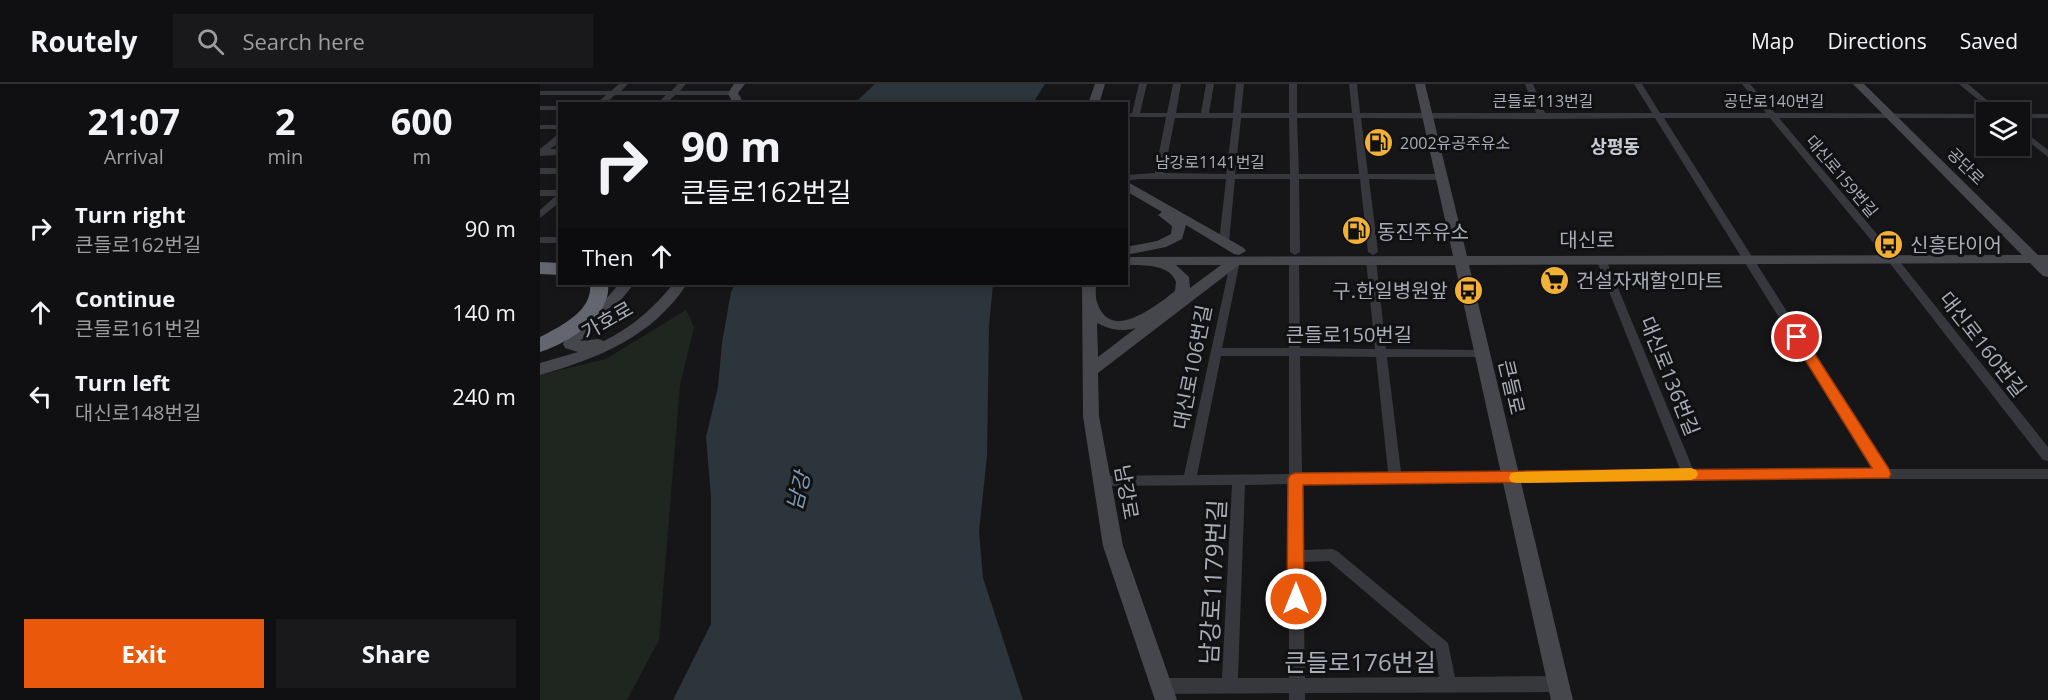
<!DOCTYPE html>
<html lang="en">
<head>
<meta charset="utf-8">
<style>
	:root { --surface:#101012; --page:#19191b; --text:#f1f3f6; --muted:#9c9d9f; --line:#303032; --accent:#ea580c }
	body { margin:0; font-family:"Open Sans","Noto Sans KR",sans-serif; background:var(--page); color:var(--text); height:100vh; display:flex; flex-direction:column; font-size:22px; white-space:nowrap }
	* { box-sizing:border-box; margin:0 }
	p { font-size:20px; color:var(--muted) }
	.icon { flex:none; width:33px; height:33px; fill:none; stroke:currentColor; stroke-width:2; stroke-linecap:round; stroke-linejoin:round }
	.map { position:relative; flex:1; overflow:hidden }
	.side { display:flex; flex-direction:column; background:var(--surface); width:540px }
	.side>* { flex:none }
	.top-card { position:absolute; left:18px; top:18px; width:570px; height:183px; border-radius:0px; box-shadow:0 3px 9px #0003,0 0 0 2px var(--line); background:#101012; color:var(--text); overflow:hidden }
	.fabs { position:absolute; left:1436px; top:18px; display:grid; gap:12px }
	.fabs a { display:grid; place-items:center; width:54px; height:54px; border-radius:0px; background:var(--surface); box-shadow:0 3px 9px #0003,0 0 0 2px var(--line); font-size:30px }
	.pin { position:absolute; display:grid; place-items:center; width:51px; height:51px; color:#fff; margin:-26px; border:3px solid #fff; border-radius:50%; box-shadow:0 2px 6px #0007 }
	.me { position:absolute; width:66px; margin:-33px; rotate:0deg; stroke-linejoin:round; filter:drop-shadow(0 0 4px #0008) }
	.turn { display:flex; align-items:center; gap:21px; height:126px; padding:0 24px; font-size:27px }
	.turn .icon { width:78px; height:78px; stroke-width:2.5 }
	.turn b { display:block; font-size:42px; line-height:51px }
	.then { display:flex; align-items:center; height:57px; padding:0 24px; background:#0003; gap:12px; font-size:22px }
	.eta { display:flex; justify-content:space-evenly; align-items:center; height:102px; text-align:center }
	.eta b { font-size:36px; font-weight:700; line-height:42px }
	.action { display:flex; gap:12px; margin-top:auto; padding:12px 24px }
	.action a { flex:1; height:69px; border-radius:0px; background:var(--accent); color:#fff; font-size:24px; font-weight:700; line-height:69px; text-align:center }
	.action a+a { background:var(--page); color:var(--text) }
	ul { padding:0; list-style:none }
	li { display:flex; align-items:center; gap:18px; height:84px; padding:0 24px }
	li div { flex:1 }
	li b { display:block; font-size:22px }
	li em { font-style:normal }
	header { display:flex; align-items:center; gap:36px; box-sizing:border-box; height:84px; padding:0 30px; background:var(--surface); border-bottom:2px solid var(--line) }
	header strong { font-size:28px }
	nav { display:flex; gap:33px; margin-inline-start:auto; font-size:21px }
	.search { width:420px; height:54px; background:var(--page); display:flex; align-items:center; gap:15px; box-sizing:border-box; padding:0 21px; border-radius:0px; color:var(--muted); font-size:22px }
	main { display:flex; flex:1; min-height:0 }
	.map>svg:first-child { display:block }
	.green { fill:#1e261f }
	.water { fill:#2c353c }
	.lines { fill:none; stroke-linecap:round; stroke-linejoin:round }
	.street { fill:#37383d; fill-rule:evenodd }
	.secondary { fill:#45474d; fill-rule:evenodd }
	.highway { fill:#63666e; fill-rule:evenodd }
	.route { fill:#ea580c; stroke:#983908; stroke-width:1.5 }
	.slow { fill:#f59e0b }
	.labels { text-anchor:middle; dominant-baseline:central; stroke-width:6; stroke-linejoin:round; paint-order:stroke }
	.far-street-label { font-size:16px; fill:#a8adb8; stroke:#111113 }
	.far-poi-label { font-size:16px; fill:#a8adb8; stroke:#111113; text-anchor:start }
	.far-quarter-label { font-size:18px; font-weight:bold; fill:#c9ccd4; stroke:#111113 }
	.poi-label { font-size:20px; fill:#a8adb8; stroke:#111113; text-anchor:start }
	.street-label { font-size:20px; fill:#a8adb8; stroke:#111113 }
	.water-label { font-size:21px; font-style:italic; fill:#7f9bb3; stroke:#111113 }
	.near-street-label { font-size:24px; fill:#a8adb8; stroke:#111113 }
</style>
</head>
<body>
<header>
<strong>Routely</strong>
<div class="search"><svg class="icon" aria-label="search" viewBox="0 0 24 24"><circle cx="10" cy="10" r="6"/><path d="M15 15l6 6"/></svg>Search here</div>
<nav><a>Map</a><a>Directions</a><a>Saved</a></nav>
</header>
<main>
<section class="side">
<div class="eta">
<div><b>21:07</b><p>Arrival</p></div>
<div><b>2</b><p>min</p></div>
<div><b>600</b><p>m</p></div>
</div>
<ul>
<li><svg class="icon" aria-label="right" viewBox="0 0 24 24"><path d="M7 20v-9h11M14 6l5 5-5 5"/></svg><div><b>Turn right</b><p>큰들로162번길</p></div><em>90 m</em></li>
<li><svg class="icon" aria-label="ahead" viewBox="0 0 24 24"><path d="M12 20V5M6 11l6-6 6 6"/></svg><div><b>Continue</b><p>큰들로161번길</p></div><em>140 m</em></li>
<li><svg class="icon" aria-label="left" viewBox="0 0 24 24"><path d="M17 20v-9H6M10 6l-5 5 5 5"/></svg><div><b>Turn left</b><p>대신로148번길</p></div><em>240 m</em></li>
</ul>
<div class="action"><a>Exit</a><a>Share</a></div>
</section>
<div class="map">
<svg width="1508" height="616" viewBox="0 0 1508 616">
	<rect width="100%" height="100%" fill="#161618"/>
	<path class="green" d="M 146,226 L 154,243 L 140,301 L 119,556 L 87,616 L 0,616 L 0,291 L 66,275 Z"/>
	<g class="water">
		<path d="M 335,0 L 505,0 L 493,19 L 315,19 Z"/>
		<path d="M 195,200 L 453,200 L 449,242 L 447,372 L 439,447 L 443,494 L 483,616 L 133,616 L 171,540 L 171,413 L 166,353 L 178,303 L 182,259 L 191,208 Z"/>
	</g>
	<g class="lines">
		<g class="street">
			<path d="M 79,0 L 88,0 L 81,7 L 131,7 L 138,0 L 146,0 L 140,7 L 193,7 L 197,9 L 193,11 L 135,11 L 126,20 L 117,20 L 126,11 L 75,11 L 65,20 L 56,20 L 66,11 L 0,11 L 0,7 L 71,7 Z"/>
			<path d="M 599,0 L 607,0 L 600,29 L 627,29 L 633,0 L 641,0 L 636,29 L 661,29 L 666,0 L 674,0 L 669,29 L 693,29 L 696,0 L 704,0 L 701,29 L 749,29 L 749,0 L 757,0 L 757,29 L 812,29 L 809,0 L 817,0 L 820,29 L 996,29 L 985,0 L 993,0 L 1005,29 L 1112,29 L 1094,0 L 1102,0 L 1120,29 L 1226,29 L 1202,0 L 1210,0 L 1235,29 L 1446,30 L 1446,34 L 1239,34 L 1353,169 L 1508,363 L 1508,377 L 1503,376 L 1345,173 L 1230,34 L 1124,34 L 1347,385 L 1508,385 L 1508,395 L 1149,395 L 762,400 L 763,466 L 792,465 L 797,467 L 908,559 L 915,593 L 1018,592 L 1024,595 L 1026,600 L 1024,605 L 1018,608 L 765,609 L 765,616 L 749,616 L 749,609 L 621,610 L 615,607 L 613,602 L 615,597 L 621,594 L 682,594 L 692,401 L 562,402 L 557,401 L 555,397 L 557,393 L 562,392 L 644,391 L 691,175 L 699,175 L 700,177 L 682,264 L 749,264 L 749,176 L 754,173 L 759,176 L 760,264 L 835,265 L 826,176 L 831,173 L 836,176 L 846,265 L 946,266 L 948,269 L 946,272 L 942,273 L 847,273 L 861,388 L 1140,385 L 1056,175 L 1061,172 L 1066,175 L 1153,385 L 1333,385 L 1115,34 L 1002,35 L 821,34 L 828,90 L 902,90 L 907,93 L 902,96 L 829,95 L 838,168 L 833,171 L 828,168 L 820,95 L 759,95 L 760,168 L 755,171 L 750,168 L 750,95 L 695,95 L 689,158 L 684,161 L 679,158 L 686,95 L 599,95 L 586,97 L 586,91 L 615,89 L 626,33 L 586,33 L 586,29 L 592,29 ZM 635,34 L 693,34 L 686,90 L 624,89 ZM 701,34 L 749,34 L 750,90 L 695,90 ZM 757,34 L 813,34 L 819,90 L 759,90 ZM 681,272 L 749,272 L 749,390 L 657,391 ZM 760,272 L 836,273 L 848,388 L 762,389 ZM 749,400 L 749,594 L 698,594 L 705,401 ZM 789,477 L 896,568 L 899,593 L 765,594 L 763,478 Z"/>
			<path d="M 1419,0 L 1428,0 L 1461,28 L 1453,28 Z"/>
			<rect x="0" y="22" width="20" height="4"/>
			<rect x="1479" y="30" width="29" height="4"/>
			<rect x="0" y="41" width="20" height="4"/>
			<path d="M 1479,43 L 1508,66 L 1508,73 L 1479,50 Z"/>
			<path d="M 17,51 L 20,51 L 20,58 L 10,65 L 20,65 L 20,71 L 0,72 L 0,65 Z"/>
			<rect x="0" y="84" width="20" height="6"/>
			<path d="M 0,106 L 20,106 L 20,118 L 0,134 L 0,126 L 16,112 L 0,112 Z"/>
			<rect x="0" y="153" width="20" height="6"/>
		</g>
		<g class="secondary">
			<path d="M 194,0 L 205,0 L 198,9 L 204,20 L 193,20 L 188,9 Z"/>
			<path d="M 555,0 L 565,0 L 559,20 L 548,20 Z"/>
			<path d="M 875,0 L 885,0 L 927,172 L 1482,171 L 1313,0 L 1324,0 L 1498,171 L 1508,171 L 1508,193 L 1503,192 L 1490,179 L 929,181 L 1033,616 L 1011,616 L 915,181 L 699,181 L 558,289 L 559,332 L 583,462 L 637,616 L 615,616 L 563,462 L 543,332 L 542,200 L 556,200 C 556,205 555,213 557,218 C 570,260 617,221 635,207 L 636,198 C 630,180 603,181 586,181 L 586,173 L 913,172 ZM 636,181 L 681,181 L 650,204 L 649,193 ZM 557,239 C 571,246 581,248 596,244 L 558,273 Z"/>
			<path d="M 586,97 L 704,164 L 706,167 L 699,171 L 694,170 L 646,141 L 642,155 L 626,163 L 586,171 L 586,163 L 617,157 L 631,150 L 632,142 L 618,131 L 622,128 L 586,107 Z"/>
			<path d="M 79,200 L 94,200 L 70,229 L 40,257 L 58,255 L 64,257 C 92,243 114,224 133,200 L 147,200 C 112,253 59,274 0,291 L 0,279 L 38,268 L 25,264 L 23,260 C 30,244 44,237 56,225 C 64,218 71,209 79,200 Z"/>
		</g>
		<g class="highway">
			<path d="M 0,178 L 20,179 L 20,191 L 0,190 Z"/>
			<path d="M 50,200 L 68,200 C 72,232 27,260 0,268 L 0,253 C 21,242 53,227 50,200 Z"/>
		</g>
	</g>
	<path class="route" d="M 1257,249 L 1262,250 L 1349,385 L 1351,390 L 1349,394 L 763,401 L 764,515 L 762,521 L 756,523 L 750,521 L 747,515 L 748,395 L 750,391 L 755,389 L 1332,384 L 1251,253 Z"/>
	<path class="slow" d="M 1151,384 L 1156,386 L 1158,390 L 1156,394 L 1151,396 L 977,399 L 971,398 L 969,394 L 971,389 L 977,388 Z"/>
	<defs>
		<symbol id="fuel-disc" viewBox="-11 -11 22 22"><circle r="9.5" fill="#f2b134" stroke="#111113"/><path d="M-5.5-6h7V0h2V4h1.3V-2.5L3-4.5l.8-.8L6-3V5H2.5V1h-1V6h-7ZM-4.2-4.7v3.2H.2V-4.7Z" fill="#111"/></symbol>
		<symbol id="bus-disc" viewBox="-11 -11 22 22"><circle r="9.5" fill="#f2b134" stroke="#111113"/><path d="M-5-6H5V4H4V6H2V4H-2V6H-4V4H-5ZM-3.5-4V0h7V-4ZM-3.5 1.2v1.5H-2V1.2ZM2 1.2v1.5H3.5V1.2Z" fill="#111"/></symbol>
		<symbol id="supermarket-disc" viewBox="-11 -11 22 22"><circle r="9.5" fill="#f2b134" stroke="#111113"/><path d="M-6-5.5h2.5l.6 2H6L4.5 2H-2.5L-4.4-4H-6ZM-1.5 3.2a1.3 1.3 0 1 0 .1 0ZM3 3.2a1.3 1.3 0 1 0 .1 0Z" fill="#111"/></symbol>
	</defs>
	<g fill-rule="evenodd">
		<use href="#fuel-disc" x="822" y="42" width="33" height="33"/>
		<use href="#fuel-disc" x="800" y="130" width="33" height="33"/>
		<use href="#bus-disc" x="1332" y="144" width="33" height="33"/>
		<use href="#supermarket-disc" x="998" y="180" width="33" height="33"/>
		<use href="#bus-disc" x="912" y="190" width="33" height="33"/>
	</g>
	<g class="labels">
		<g class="far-street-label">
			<text x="1003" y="17">큰들로113번길</text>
			<text x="1234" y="17">공단로140번길</text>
			<text x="670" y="78">남강로1141번길</text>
			<text transform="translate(1426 82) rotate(45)">공단로</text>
			<text transform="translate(1302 92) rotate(50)">대신로159번길</text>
		</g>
		<g class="far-poi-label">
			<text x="860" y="59">2002유공주유소</text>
		</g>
		<g class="far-quarter-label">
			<text x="1075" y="62">상평동</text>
		</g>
		<g class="poi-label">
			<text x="837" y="147">동진주유소</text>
			<text x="1370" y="160">신흥타이어</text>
			<text x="1036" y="196">건설자재할인마트</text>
			<text x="908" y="206" text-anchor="end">구.한일병원앞</text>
		</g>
		<g class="street-label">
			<text x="1047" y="155">대신로</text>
			<text transform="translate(67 236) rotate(-30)">가호로</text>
			<text x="809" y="250">큰들로150번길</text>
			<text transform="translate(1443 260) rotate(52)">대신로160번길</text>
			<text transform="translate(652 283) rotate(-79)">대신로106번길</text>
			<text transform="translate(1130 292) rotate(68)">대신로136번길</text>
			<text transform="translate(972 303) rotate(77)">큰들로</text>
			<text transform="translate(587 408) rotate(80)">남강로</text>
		</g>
		<g class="water-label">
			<text transform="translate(258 407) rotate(-76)">남강</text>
		</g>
		<g class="near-street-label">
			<text transform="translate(672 498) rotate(-87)">남강로1179번길</text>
			<text x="820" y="577">큰들로176번길</text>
		</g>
	</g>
</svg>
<div class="fabs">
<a><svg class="icon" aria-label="layers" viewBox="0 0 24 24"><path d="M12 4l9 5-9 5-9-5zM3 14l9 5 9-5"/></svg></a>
</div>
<div class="pin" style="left:1257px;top:253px;background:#d93025"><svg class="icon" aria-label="arrive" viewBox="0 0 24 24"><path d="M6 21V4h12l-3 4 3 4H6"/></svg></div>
<svg class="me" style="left:756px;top:515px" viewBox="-20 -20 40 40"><circle r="17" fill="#ea580c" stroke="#fff" stroke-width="3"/><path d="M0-11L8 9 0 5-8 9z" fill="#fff"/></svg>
<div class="top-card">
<div class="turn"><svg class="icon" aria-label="right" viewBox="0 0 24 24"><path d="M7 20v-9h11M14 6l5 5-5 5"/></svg><div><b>90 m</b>큰들로162번길</div></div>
<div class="then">Then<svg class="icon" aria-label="ahead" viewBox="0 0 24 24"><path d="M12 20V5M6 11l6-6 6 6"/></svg></div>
</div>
</div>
</main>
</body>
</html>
